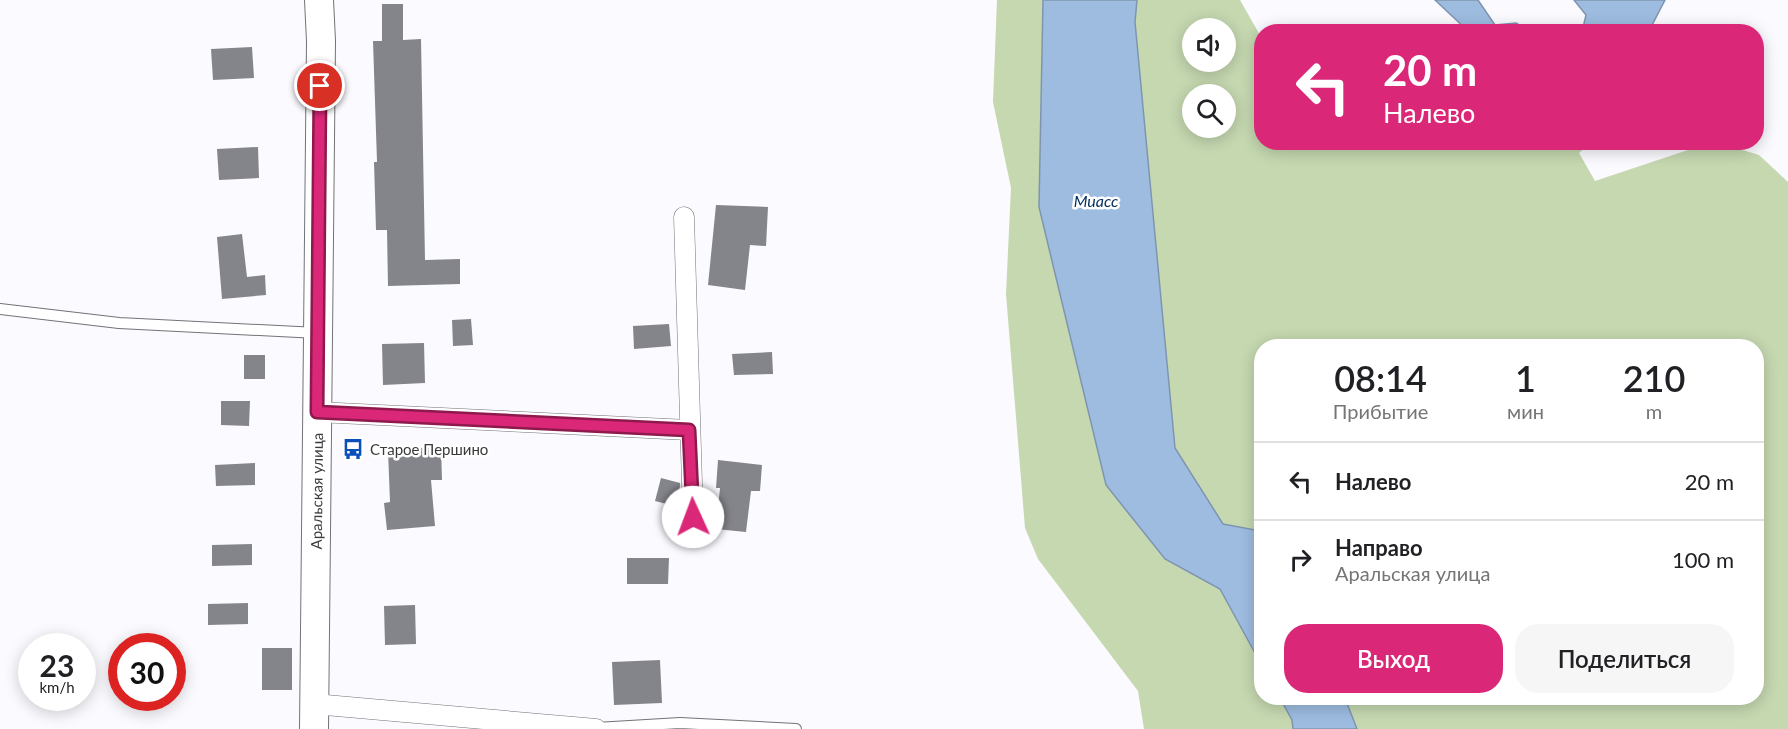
<!DOCTYPE html>
<html lang="ru">
<head>
<meta charset="utf-8">
<style>
	:root { --surface:#fff; --page:#f6f6f6; --text:#202124; --muted:#757577; --line:#e0e0e0; --accent:#db2777 }
	body { margin:0; font-family:Lato,sans-serif; background:var(--page); color:var(--text); height:100vh; display:flex; flex-direction:column; font-size:22px; white-space:nowrap }
	* { box-sizing:border-box; margin:0 }
	p { font-size:20px; color:var(--muted) }
	.icon { flex:none; width:33px; height:33px; fill:none; stroke:currentColor; stroke-width:2; stroke-linecap:round; stroke-linejoin:round }
	.map { position:relative; flex:1; overflow:hidden }
	.side { position:absolute; left:1254px; top:339px; width:510px; height:366px; display:flex; flex-direction:column; background:var(--surface); border-radius:24px; box-shadow:0 3px 15px #0003 }
	.side>* { flex:none }
	.banner { position:absolute; left:1254px; top:24px; width:510px; height:126px; border-radius:24px; box-shadow:0 3px 15px #0003; background:#db2777; color:#fff; overflow:hidden }
	.controls { position:absolute; left:1182px; top:18px; display:grid; gap:12px }
	.controls a { display:grid; place-items:center; width:54px; height:54px; border-radius:50%; background:var(--surface); box-shadow:0 3px 15px #0003; font-size:30px }
	.speed { position:absolute; left:18px; top:633px; display:flex; gap:12px; font-size:30px; font-weight:700; text-align:center }
	.speed>* { display:grid; place-content:center; width:78px; height:78px; border-radius:50%; background:var(--surface); box-shadow:0 3px 15px #0003; line-height:1 }
	.speed small { font-size:15px; font-weight:400 }
	.speed .limit { border:9px solid #d22; background:#fff; color:#111 }
	.pin { position:absolute; display:grid; place-items:center; width:51px; height:51px; color:#fff; margin:-26px; border:3px solid #fff; border-radius:50%; box-shadow:0 2px 6px #0007 }
	.me { position:absolute; width:66px; margin:-33px; rotate:358deg; stroke-linejoin:round; filter:drop-shadow(0 0 4px #0008) }
	.turn { display:flex; align-items:center; gap:21px; height:126px; padding:0 30px; font-size:27px }
	.turn .icon { width:78px; height:78px; stroke-width:2.5 }
	.turn b { display:block; font-size:42px; line-height:51px }
	.eta { display:flex; justify-content:space-evenly; align-items:center; height:102px; text-align:center }
	.eta b { font-size:36px; font-weight:600; line-height:42px }
	.cta { display:flex; gap:12px; margin-top:auto; padding:12px 30px }
	.cta a { flex:1; height:69px; border-radius:24px; background:var(--accent); color:#fff; font-size:24px; font-weight:600; line-height:69px; text-align:center }
	.cta a+a { background:var(--page); color:var(--text) }
	ul { padding:0; list-style:none }
	li { display:flex; align-items:center; gap:18px; height:78px; padding:0 30px; border-top:2px solid var(--line) }
	li div { flex:1 }
	li b { display:block; font-size:22px }
	li em { font-style:normal }
	.map>svg:first-child { display:block }
	.green { fill:#c5d8b0; fill-rule:evenodd }
	.water { fill:#9dbce0; stroke:#7f95af; stroke-width:1.5 }
	.building { fill:#84848b }
	.lines { fill:none; stroke-linecap:round; stroke-linejoin:round }
	.lane-casing { stroke:#727278; stroke-width:12 }
	.street-casing { stroke:#727278; stroke-width:21 }
	.secondary-casing { stroke:#727278; stroke-width:30 }
	.lane { stroke:#fff; stroke-width:10 }
	.street { stroke:#fff; stroke-width:20 }
	.secondary { stroke:#fff; stroke-width:28 }
	.route-casing { stroke:#8e194d; stroke-width:15 }
	.route { stroke:#db2777; stroke-width:10 }
	.labels { text-anchor:middle; dominant-baseline:central; stroke-width:5; stroke-linejoin:round; paint-order:stroke }
	.poi-label { font-size:15px; fill:#393a3c; stroke:#fff; text-anchor:start }
	.street-label { font-size:15px; fill:#393a3c; stroke:#fff }
	.water-label { font-size:16px; font-style:italic; fill:#002e5a; stroke:#fff }
</style>
</head>
<body>
<div class="map">
<svg width="1788" height="729" viewBox="0 0 1788 729">
	<rect width="100%" height="100%" fill="#fafaff"/>
	<g class="green">
		<path d="M 997,0 L 1043,0 L 1039,207 L 1165,558 L 1220,589 L 1261,664 L 1262,698 L 1280,698 L 1292,720 L 1293,729 L 1144,729 L 1138,691 L 1038,559 L 1025,528 L 1006,294 L 1011,188 L 993,102 Z"/>
		<path d="M 1137,0 L 1240,0 L 1261,37 L 1262,142 L 1590,143 L 1579,153 L 1595,181 L 1709,143 L 1719,143 L 1759,155 L 1788,182 L 1788,729 L 1357,729 L 1345,698 L 1756,698 L 1756,346 L 1262,346 L 1261,531 L 1223,525 L 1175,448 L 1135,22 ZM 1192,28 L 1226,28 L 1226,62 L 1192,62 ZM 1192,94 L 1226,94 L 1226,128 L 1192,128 Z"/>
	</g>
	<g class="water">
		<path d="M 1043,0 L 1137,0 L 1135,22 L 1175,448 L 1223,524 L 1261,531 L 1261,664 L 1220,589 L 1165,559 L 1106,485 L 1039,207 Z"/>
		<path d="M 1435,0 L 1478,0 L 1495,25 L 1516,23 L 1530,31 L 1468,31 Z"/>
		<path d="M 1574,0 L 1665,0 L 1649,31 L 1582,32 L 1586,15 Z"/>
		<path d="M 1280,698 L 1345,698 L 1357,729 L 1293,729 L 1292,720 Z"/>
	</g>
	<g class="building">
		<path d="M 382,4 L 403,4 L 403,40 L 421,39 L 425,260 L 460,259 L 460,284 L 388,286 L 387,230 L 376,230 L 374,162 L 377,162 L 373,41 L 382,41 Z"/>
		<path d="M 252,47 L 254,78 L 213,80 L 211,49 Z"/>
		<path d="M 258,147 L 259,178 L 219,180 L 217,149 Z"/>
		<path d="M 716,205 L 768,207 L 766,246 L 750,245 L 745,290 L 708,285 Z"/>
		<path d="M 242,234 L 247,277 L 265,275 L 266,295 L 222,299 L 217,237 Z"/>
		<path d="M 471,319 L 473,345 L 453,346 L 452,320 Z"/>
		<path d="M 669,324 L 671,346 L 634,349 L 633,326 Z"/>
		<path d="M 424,343 L 425,383 L 383,385 L 382,344 Z"/>
		<path d="M 772,352 L 773,374 L 734,375 L 732,354 Z"/>
		<rect x="244" y="355" width="21" height="24"/>
		<path d="M 221,401 L 250,401 L 249,426 L 221,425 Z"/>
		<path d="M 441,447 L 442,480 L 431,480 L 435,526 L 387,530 L 384,503 L 390,502 L 388,450 Z"/>
		<path d="M 718,460 L 762,465 L 760,491 L 751,491 L 746,532 L 716,529 L 720,488 L 716,488 Z"/>
		<path d="M 255,463 L 255,485 L 216,486 L 215,465 Z"/>
		<path d="M 661,478 L 680,483 L 679,507 L 655,501 Z"/>
		<path d="M 252,544 L 252,565 L 212,566 L 212,545 Z"/>
		<path d="M 627,558 L 669,558 L 668,584 L 627,584 Z"/>
		<path d="M 248,603 L 248,624 L 208,625 L 208,604 Z"/>
		<path d="M 415,605 L 416,644 L 385,645 L 384,606 Z"/>
		<rect x="262" y="648" width="30" height="42"/>
		<path d="M 660,660 L 662,703 L 614,705 L 612,662 Z"/>
	</g>
	<g class="lines">
		<defs>
			<g id="lane">
				<path d="M 0,309 L 119,323 L 318,333"/>
				<path d="M 596,728 L 680,723 L 796,729"/>
			</g>
			<g id="street">
				<path d="M 684,217 L 693,517"/>
				<path d="M 317,412 L 689,430"/>
				<path d="M 314,704 L 596,729"/>
			</g>
			<g id="secondary">
				<path id="s1" d="M 314,729 L 321,41 L 319,0"/>
			</g>
		</defs>
		<use href="#lane" class="lane-casing"/>
		<use href="#street" class="street-casing"/>
		<use href="#secondary" class="secondary-casing"/>
		<use href="#lane" class="lane"/>
		<use href="#street" class="street"/>
		<use href="#secondary" class="secondary"/>
	</g>
	<g class="lines">
		<defs>
			<path id="route" d="M 320,86 L 317,412 L 689,430 L 693,517"/>
		</defs>
		<use href="#route" class="route-casing"/>
		<use href="#route" class="route"/>
	</g>
	<defs>
		<symbol id="bus-bare" viewBox="-9 -9 18 18"><path d="M-5-6H5V4H4V6H2V4H-2V6H-4V4H-5ZM-3.5-4V0h7V-4ZM-3.5 1.2v1.5H-2V1.2ZM2 1.2v1.5H3.5V1.2Z" fill="#094fb9" stroke="#fff" stroke-width="2.5" paint-order="stroke"/></symbol>
	</defs>
	<g fill-rule="evenodd">
		<use href="#bus-bare" x="338" y="434" width="30" height="30"/>
	</g>
	<g class="labels">
		<g class="poi-label">
			<text x="370" y="449">Старое Першино</text>
		</g>
		<g class="street-label">
			<text stroke="none"><textPath href="#s1" startOffset="238">Аральская улица</textPath></text>
		</g>
		<g class="water-label">
			<text x="1096" y="200">Миасс</text>
		</g>
	</g>
</svg>
<div class="controls">
<a><svg class="icon" aria-label="sound" viewBox="0 0 24 24"><path d="M4 9h4l5-4v14l-5-4H4zM17 9q2 3 0 6"/></svg></a>
<a><svg class="icon" aria-label="search" viewBox="0 0 24 24"><circle cx="10" cy="10" r="6"/><path d="M15 15l6 6"/></svg></a>
</div>
<div class="speed"><div>23<small>km/h</small></div><div class="limit">30</div></div>
<div class="pin" style="left:320px;top:86px;background:#d93025"><svg class="icon" aria-label="arrive" viewBox="0 0 24 24"><path d="M6 21V4h12l-3 4 3 4H6"/></svg></div>
<svg class="me" style="left:693px;top:517px" viewBox="-20 -20 40 40"><circle r="19" fill="#fff"/><path d="M0-13L10 11 0 6-10 11z" fill="#db2777"/></svg>
<div class="banner">
<div class="turn"><svg class="icon" aria-label="left" viewBox="0 0 24 24"><path d="M17 20v-9H6M10 6l-5 5 5 5"/></svg><div><b>20 m</b>Налево</div></div>
</div>
<section class="side">
<div class="eta">
<div><b>08:14</b><p>Прибытие</p></div>
<div><b>1</b><p>мин</p></div>
<div><b>210</b><p>m</p></div>
</div>
<ul>
<li><svg class="icon" aria-label="left" viewBox="0 0 24 24"><path d="M17 20v-9H6M10 6l-5 5 5 5"/></svg><div><b>Налево</b></div><em>20 m</em></li>
<li><svg class="icon" aria-label="right" viewBox="0 0 24 24"><path d="M7 20v-9h11M14 6l5 5-5 5"/></svg><div><b>Направо</b><p>Аральская улица</p></div><em>100 m</em></li>
</ul>
<div class="cta"><a>Выход</a><a>Поделиться</a></div>
</section>
</div>
</body>
</html>
